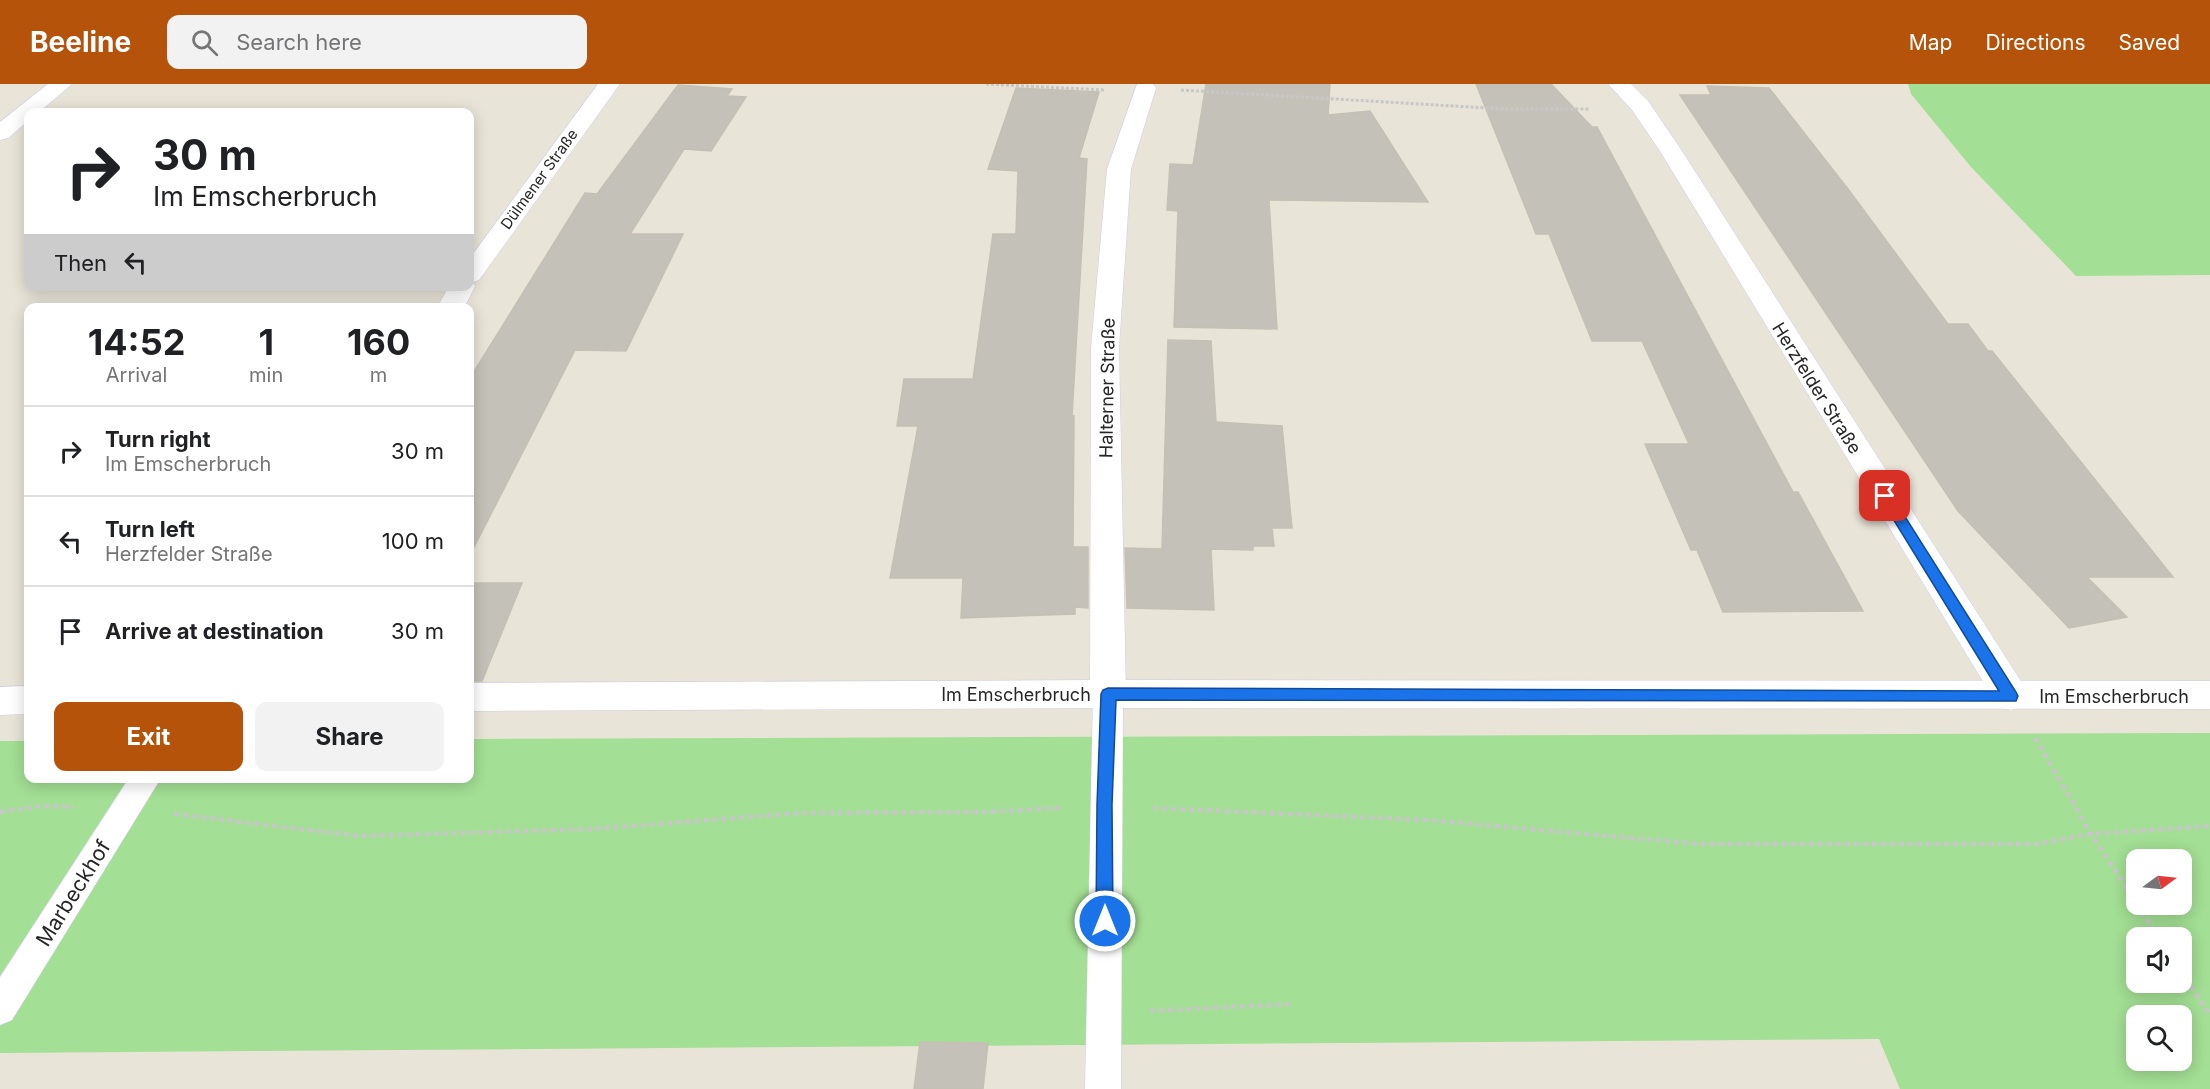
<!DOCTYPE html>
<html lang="en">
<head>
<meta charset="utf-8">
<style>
	:root { --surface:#fff; --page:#f2f2f2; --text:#202124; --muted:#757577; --line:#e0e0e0; --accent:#b45309 }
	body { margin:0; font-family:Inter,sans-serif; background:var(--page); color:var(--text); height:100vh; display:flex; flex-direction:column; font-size:22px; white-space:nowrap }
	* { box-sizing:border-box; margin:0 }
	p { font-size:20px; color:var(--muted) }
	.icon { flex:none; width:33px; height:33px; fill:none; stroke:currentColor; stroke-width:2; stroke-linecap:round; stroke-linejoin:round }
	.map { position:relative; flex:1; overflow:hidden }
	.drawer { position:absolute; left:24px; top:219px; width:450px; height:480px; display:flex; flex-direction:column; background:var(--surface); border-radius:12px; box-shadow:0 3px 15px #0003 }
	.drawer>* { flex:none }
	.guide { position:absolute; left:24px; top:24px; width:450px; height:183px; border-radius:12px; box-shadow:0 3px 15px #0003; background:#fff; color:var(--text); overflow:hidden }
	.needle { width:39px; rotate:75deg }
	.fabs { position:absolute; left:2126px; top:765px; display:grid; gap:12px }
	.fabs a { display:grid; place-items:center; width:66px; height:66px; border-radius:12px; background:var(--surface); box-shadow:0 3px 15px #0003; font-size:30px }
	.pin { position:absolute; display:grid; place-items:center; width:51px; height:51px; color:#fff; margin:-26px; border-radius:12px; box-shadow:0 3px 9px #0006 }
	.me { position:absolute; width:66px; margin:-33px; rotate:0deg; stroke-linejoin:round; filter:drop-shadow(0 0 4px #0008) }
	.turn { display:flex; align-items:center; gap:21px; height:126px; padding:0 30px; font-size:27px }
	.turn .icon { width:78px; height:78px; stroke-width:2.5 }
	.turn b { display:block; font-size:42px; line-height:51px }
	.then { display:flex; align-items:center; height:57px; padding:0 30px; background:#0003; gap:12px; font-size:22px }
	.eta { display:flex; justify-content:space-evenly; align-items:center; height:102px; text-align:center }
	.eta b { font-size:36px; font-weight:700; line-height:42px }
	.primary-button { display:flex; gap:12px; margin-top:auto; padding:12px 30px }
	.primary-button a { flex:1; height:69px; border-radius:12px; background:var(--accent); color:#fff; font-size:24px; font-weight:700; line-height:69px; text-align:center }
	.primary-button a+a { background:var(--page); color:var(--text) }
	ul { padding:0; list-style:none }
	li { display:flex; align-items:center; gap:18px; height:90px; padding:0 30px; border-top:2px solid var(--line) }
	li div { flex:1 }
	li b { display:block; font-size:22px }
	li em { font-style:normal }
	header { display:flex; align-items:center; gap:36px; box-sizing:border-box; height:84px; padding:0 30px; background:var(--accent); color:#fff }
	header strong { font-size:28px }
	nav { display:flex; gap:33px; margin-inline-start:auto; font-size:21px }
	.search { width:420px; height:54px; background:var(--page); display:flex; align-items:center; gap:15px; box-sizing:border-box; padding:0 21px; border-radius:12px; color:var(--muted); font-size:22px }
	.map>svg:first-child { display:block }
	.green { fill:#a3df94; fill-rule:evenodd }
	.building { fill:#c4c1b8; stroke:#c4c0b2; stroke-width:1.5 }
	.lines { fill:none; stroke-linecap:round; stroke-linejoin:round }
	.service-casing { stroke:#cdcee0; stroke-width:1 }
	.minor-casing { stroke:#cdcee0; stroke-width:1 }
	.tertiary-casing { stroke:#cdcee0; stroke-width:1 }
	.path-far1 { stroke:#c7c7c7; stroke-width:3; stroke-dasharray:3 2; stroke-linecap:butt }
	.path { stroke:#c7c7c7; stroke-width:4.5; stroke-dasharray:5 4; stroke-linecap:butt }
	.service { fill:#fff; fill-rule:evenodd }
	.minor { fill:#fff; fill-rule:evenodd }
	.tertiary { fill:#fff; fill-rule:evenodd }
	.route { fill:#1a73e8; stroke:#114b97; stroke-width:1.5 }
	.labels { text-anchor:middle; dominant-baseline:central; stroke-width:4.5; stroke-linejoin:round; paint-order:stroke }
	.far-street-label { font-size:15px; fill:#262626; stroke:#fff }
	.street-label { font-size:18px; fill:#262626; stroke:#fff }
	.near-street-label { font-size:21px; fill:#262626; stroke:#fff }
</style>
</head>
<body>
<header>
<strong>Beeline</strong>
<div class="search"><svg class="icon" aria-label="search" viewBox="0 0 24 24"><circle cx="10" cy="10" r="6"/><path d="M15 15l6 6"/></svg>Search here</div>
<nav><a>Map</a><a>Directions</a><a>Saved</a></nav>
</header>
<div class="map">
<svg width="2210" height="1005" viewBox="0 0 2210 1005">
	<rect width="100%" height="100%" fill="#e9e4d8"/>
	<g class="green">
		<path d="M 1908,0 L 2210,0 L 2210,191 L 2076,192 L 1971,83 L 1911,10 Z"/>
		<path d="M 2210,649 L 2210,1005 L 1900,1005 L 1879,955 L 0,969 L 0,657 L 28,657 L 28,694 L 470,694 L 470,655 ZM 2136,776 L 2181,776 L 2181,820 L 2136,820 ZM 2136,854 L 2181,854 L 2181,898 L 2136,898 ZM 2136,932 L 2181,932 L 2181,976 L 2136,976 Z"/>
	</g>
	<g class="building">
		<path d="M 1206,0 L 1330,0 L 1328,31 L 1370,27 L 1428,118 L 1269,116 L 1277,245 L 1174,243 L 1178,127 L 1167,126 L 1170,80 L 1193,81 Z"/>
		<path d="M 1476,0 L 1551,0 L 1592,43 L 1597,43 L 1793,408 L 1798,408 L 1863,527 L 1723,528 L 1697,466 L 1691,466 L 1645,360 L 1689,360 L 1642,257 L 1592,257 L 1549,150 L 1536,150 Z"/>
		<path d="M 678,1 L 732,5 L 727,12 L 746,13 L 711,67 L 684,65 L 630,150 L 683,150 L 626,267 L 575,266 L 470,471 L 470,294 L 585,109 L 597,110 Z"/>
		<path d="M 1707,2 L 1769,4 L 1848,105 L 1948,240 L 1968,240 L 1988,267 L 1992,267 L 2173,493 L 2087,493 L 2127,533 L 2069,544 L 1958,427 L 1680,11 L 1711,11 Z"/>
		<path d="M 1016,4 L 1099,8 L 1079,74 L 1087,75 L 1072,332 L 1074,332 L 1073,463 L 1088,463 L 1088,524 L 1075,523 L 1075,530 L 961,534 L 963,494 L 890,494 L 918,342 L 897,342 L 904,295 L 973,295 L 993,150 L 1016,150 L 1018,87 L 988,85 Z"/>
		<path d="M 1168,256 L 1211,257 L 1216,338 L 1282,342 L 1292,444 L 1272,444 L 1274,462 L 1253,462 L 1253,466 L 1211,465 L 1214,526 L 1127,524 L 1125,464 L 1162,465 Z"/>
		<path d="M 470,499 L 522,499 L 482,597 L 470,597 Z"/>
		<path d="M 920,958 L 988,959 L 983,1005 L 914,1005 Z"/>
	</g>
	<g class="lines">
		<defs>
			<g id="service">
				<path d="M 1108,598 L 1118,602 L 1123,610 L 1121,1005 L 1085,1005 L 1093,610 L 1098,602 Z"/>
				<path d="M 129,694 L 161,694 L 12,936 L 0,941 L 0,893 Z"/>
			</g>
			<g id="minor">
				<path d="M 48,0 L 72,0 L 39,28 L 28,28 L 28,37 L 8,54 L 0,56 L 0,38 Z"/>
				<path d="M 598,0 L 620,0 L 479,196 L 472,198 L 475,202 L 464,224 L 437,224 L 449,202 L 470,202 L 470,174 Z"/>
				<path d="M 1137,0 L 1153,0 L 1156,4 L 1131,85 L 1119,264 L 1126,610 L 1121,620 L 1108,624 L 1095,620 L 1090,610 L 1091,264 L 1107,85 Z"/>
				<path d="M 1608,0 L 1631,0 L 1648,17 L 1682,67 L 2024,602 L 2029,612 L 2024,622 L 2011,626 L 1998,622 L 1660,67 L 1632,26 Z"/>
			</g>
			<g id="tertiary">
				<path d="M 1108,596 L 2210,597 L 2210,625 L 1108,624 L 470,627 L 470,599 Z"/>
				<path d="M 28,602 L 28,630 L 0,631 L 0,603 Z"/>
			</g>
		</defs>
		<use href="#service" class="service-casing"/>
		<use href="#minor" class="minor-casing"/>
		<use href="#tertiary" class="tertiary-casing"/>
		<g class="path-far1">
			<path d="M 986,0 L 1105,6"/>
			<path d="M 1181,6 L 1505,25 L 1590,25"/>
		</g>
		<g class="path">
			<path d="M 2035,654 L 2091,750 L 2136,818"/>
			<path d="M 1153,724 L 1427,736 L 1699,760 L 2037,760 L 2091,750 L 2210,742"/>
			<path d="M 0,728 L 42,722 L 74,723"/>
			<path d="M 174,730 L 360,752 L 592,745 L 800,729 L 986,728 L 1061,724"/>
			<path d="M 2137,820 L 2159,854"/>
			<path d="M 2181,887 L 2210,931"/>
			<path d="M 1150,927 L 1291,920"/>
		</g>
		<use href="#service" class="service"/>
		<use href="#minor" class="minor"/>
		<use href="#tertiary" class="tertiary"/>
	</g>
	<path class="route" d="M 1885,408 L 1890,409 L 2016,608 L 2018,612 L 2016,617 L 1116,616 L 1112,721 L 1113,837 L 1111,843 L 1105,845 L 1099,843 L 1096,837 L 1097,721 L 1101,610 L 1103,606 L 1108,604 L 1999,607 L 1879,412 Z"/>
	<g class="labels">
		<g class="far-street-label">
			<text transform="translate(539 95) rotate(-54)">Dülmener Straße</text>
		</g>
		<g class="street-label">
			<text transform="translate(1107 304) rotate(-89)">Halterner Straße</text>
			<text transform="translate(1817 304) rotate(58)">Herzfelder Straße</text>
			<text x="1016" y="610">Im Emscherbruch</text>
			<text x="2114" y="612">Im Emscherbruch</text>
		</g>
		<g class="near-street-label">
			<text transform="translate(73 809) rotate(-58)">Marbeckhof</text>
		</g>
	</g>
</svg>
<div class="fabs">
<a><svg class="needle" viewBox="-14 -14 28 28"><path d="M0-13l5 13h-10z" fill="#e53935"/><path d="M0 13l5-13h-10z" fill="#757577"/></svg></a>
<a><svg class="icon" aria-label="sound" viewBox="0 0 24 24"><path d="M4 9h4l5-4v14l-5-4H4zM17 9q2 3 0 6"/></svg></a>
<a><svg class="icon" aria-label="search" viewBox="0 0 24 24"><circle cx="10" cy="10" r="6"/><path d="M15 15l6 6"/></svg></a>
</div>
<div class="pin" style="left:1885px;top:412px;background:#d93025"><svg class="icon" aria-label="arrive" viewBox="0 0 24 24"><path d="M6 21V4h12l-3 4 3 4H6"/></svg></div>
<svg class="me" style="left:1105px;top:837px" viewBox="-20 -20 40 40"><circle r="17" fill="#1a73e8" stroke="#fff" stroke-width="3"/><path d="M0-11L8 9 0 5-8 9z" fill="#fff"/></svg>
<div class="guide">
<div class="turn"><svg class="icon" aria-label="right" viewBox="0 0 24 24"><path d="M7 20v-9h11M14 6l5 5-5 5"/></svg><div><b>30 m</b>Im Emscherbruch</div></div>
<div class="then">Then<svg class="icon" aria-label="left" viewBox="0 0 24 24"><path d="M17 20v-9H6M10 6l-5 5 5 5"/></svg></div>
</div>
<section class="drawer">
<div class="eta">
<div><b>14:52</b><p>Arrival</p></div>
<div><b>1</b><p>min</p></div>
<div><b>160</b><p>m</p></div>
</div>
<ul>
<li><svg class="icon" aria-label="right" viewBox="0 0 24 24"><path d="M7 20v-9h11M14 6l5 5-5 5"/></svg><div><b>Turn right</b><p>Im Emscherbruch</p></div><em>30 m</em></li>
<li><svg class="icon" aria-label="left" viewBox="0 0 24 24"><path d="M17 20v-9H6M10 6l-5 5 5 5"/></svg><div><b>Turn left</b><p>Herzfelder Straße</p></div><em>100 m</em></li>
<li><svg class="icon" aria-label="arrive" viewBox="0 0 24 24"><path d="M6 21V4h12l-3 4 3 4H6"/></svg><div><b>Arrive at destination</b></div><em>30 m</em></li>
</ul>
<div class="primary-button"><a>Exit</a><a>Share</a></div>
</section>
</div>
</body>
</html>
